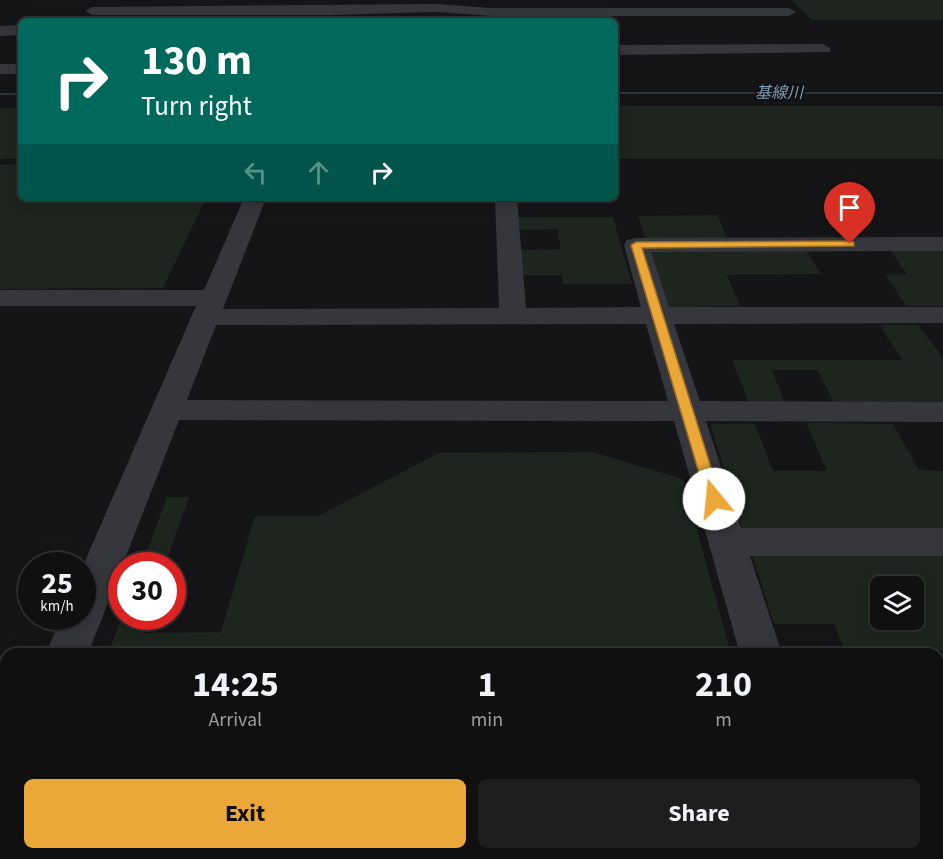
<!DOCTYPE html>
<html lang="en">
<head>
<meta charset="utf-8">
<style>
	:root { --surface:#101011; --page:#1e1e1f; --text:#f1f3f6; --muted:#9c9d9f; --line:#303031; --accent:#eba839 }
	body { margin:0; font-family:"Source Sans 3","Noto Sans JP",sans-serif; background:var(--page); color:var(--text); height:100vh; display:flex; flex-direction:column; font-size:22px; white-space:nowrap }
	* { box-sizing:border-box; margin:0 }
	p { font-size:20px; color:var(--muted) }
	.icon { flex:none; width:33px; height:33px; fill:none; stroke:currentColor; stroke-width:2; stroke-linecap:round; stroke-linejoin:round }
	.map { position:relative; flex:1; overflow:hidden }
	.drawer { position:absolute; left:0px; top:648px; width:944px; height:212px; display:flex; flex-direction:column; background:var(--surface); border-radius:18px 18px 0 0; box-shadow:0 3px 15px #0003,0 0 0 2px var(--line) }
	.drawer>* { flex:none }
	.top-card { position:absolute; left:18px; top:18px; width:600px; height:183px; border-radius:9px; box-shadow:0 3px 15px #0003,0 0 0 2px var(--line); background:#00695c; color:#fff; overflow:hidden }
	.tools { position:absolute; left:870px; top:576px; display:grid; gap:12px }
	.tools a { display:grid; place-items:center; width:54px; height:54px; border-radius:9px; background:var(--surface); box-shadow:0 3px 15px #0003,0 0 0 2px var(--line); font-size:30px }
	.speed { position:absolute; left:18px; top:552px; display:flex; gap:12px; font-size:30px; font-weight:700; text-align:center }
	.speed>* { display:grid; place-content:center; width:78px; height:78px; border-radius:50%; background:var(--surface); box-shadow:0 3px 15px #0003,0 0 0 2px var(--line); line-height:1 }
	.speed small { font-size:15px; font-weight:400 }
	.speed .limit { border:9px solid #d22; background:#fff; color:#111 }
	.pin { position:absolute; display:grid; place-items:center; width:51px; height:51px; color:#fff; margin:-62px -26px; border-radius:50% 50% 50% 0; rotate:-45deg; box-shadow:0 0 6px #0007 }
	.pin .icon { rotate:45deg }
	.me { position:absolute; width:66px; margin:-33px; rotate:343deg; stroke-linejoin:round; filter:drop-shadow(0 0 4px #0008) }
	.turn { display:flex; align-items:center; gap:21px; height:126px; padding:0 24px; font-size:27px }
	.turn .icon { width:78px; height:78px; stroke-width:2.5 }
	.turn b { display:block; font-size:42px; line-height:51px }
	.lanes { display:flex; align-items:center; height:57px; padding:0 24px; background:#0003; justify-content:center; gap:30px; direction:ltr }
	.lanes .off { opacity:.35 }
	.eta { display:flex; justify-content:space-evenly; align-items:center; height:102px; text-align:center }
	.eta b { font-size:36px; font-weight:700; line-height:42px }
	.button { display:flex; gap:12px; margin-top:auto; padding:12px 24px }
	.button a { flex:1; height:69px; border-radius:9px; background:var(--accent); color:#111; font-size:24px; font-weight:700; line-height:69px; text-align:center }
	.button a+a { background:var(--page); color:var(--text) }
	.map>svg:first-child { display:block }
	.green { fill:#1d251e; fill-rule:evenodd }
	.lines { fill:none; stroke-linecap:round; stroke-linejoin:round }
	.stream { fill:#2c353a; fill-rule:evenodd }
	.minor { fill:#36373c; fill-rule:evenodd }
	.route { fill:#eba839; stroke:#996d25; stroke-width:1.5 }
	.labels { text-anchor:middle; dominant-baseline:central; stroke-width:4.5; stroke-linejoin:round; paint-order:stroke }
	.far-water-label { font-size:16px; font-style:italic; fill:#809cb1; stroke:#101012 }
</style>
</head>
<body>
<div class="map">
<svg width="943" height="859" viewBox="0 0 943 859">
	<rect width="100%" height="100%" fill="#151517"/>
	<g class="green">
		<path d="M 791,0 L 943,0 L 943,20 L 812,20 Z"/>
		<rect x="615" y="106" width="328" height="53"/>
		<rect x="0" y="108" width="21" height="51"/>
		<path d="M 21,164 L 21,198 L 206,198 L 163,288 L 0,289 L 0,165 Z"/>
		<path d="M 717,215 L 728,240 L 646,240 L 638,216 Z"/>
		<path d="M 515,217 L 613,217 L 632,284 L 563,284 L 562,275 L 519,275 L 516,250 L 561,249 L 557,229 L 516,230 Z"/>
		<path d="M 806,250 L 821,274 L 727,275 L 740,306 L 664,307 L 646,251 Z"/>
		<path d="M 890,250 L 943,250 L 943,306 L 906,306 L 886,275 L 907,274 Z"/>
		<path d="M 880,325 L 918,325 L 943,358 L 943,402 L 834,402 L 817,370 L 772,370 L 785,403 L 749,403 L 732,360 L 902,360 Z"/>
		<path d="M 806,423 L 893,424 L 919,470 L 943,471 L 943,530 L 742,528 L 710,424 L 755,424 L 773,471 L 827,471 Z"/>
		<path d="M 592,452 L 683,479 L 731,654 L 108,654 L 122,617 L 147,617 L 142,633 L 221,632 L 255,516 L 318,516 L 439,453 Z"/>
		<path d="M 167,497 L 189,497 L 165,565 L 142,565 Z"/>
		<path d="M 752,554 L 943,554 L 943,710 L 938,710 L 938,654 L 846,654 L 834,624 L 774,624 ZM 880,586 L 914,586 L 914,620 L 880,620 Z"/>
		<rect x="938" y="748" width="5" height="92"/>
		<path d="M 244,854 L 786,854 L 788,859 L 243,859 Z"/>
	</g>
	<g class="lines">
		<g class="stream">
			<rect x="615" y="92" width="328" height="2"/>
			<rect x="0" y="93" width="21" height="2"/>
		</g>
		<g class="minor">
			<path d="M 436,4 L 492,8 L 789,8 L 796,12 L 789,16 L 492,16 L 436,12 L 333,15 L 92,15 L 85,11 L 92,7 Z"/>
			<path d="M 21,25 L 21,35 L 0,36 L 0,26 Z"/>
			<path d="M 823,44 L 831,49 L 829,52 L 615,55 L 615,45 Z"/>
			<rect x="0" y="64" width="21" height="10"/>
			<path d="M 244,198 L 266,198 L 223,309 L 499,308 L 495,198 L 517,198 L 526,308 L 641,307 L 624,245 L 627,240 L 636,238 L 943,237 L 943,251 L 651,252 L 669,307 L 943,307 L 943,323 L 674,324 L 700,401 L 943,402 L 943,422 L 706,421 L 741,528 L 943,528 L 943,556 L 750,556 L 782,654 L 740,654 L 674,421 L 179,420 L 88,654 L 46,654 L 61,616 L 82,616 L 82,568 L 196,306 L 0,306 L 0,290 L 204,290 ZM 646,324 L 668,401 L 187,400 L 216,325 Z"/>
			<rect x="938" y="708" width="5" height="42"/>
			<path d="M 6,778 L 6,838 L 0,840 L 0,781 Z"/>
			<path d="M 796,854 L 848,854 L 850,859 L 798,859 Z"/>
		</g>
	</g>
	<path class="route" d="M 850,241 L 854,242 L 854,246 L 642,248 L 721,499 L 719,503 L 708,503 L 631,245 L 636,242 Z"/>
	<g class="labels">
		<g class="far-water-label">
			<text x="779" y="93">基線川</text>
		</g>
	</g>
</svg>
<div class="tools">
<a><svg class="icon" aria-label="layers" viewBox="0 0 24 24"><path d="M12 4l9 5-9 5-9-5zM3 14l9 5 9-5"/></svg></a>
</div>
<div class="speed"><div>25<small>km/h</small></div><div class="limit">30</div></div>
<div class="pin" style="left:850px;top:244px;background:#d93025"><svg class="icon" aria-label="arrive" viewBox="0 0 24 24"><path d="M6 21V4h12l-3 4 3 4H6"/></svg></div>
<svg class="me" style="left:714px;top:499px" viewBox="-20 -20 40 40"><circle r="19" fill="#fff"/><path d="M0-13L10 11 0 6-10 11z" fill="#eba839"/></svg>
<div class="top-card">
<div class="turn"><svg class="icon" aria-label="right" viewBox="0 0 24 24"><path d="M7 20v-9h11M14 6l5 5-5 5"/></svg><div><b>130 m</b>Turn right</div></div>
<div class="lanes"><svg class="icon off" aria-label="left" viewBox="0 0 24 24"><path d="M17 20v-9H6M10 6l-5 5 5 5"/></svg><svg class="icon off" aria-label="ahead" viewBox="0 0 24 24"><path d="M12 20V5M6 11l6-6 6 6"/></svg><svg class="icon" aria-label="right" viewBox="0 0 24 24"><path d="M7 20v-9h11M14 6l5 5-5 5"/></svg></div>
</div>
<section class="drawer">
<div class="eta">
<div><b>14:25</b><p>Arrival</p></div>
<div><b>1</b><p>min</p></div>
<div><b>210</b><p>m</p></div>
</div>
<div class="button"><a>Exit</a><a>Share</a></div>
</section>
</div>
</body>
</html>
